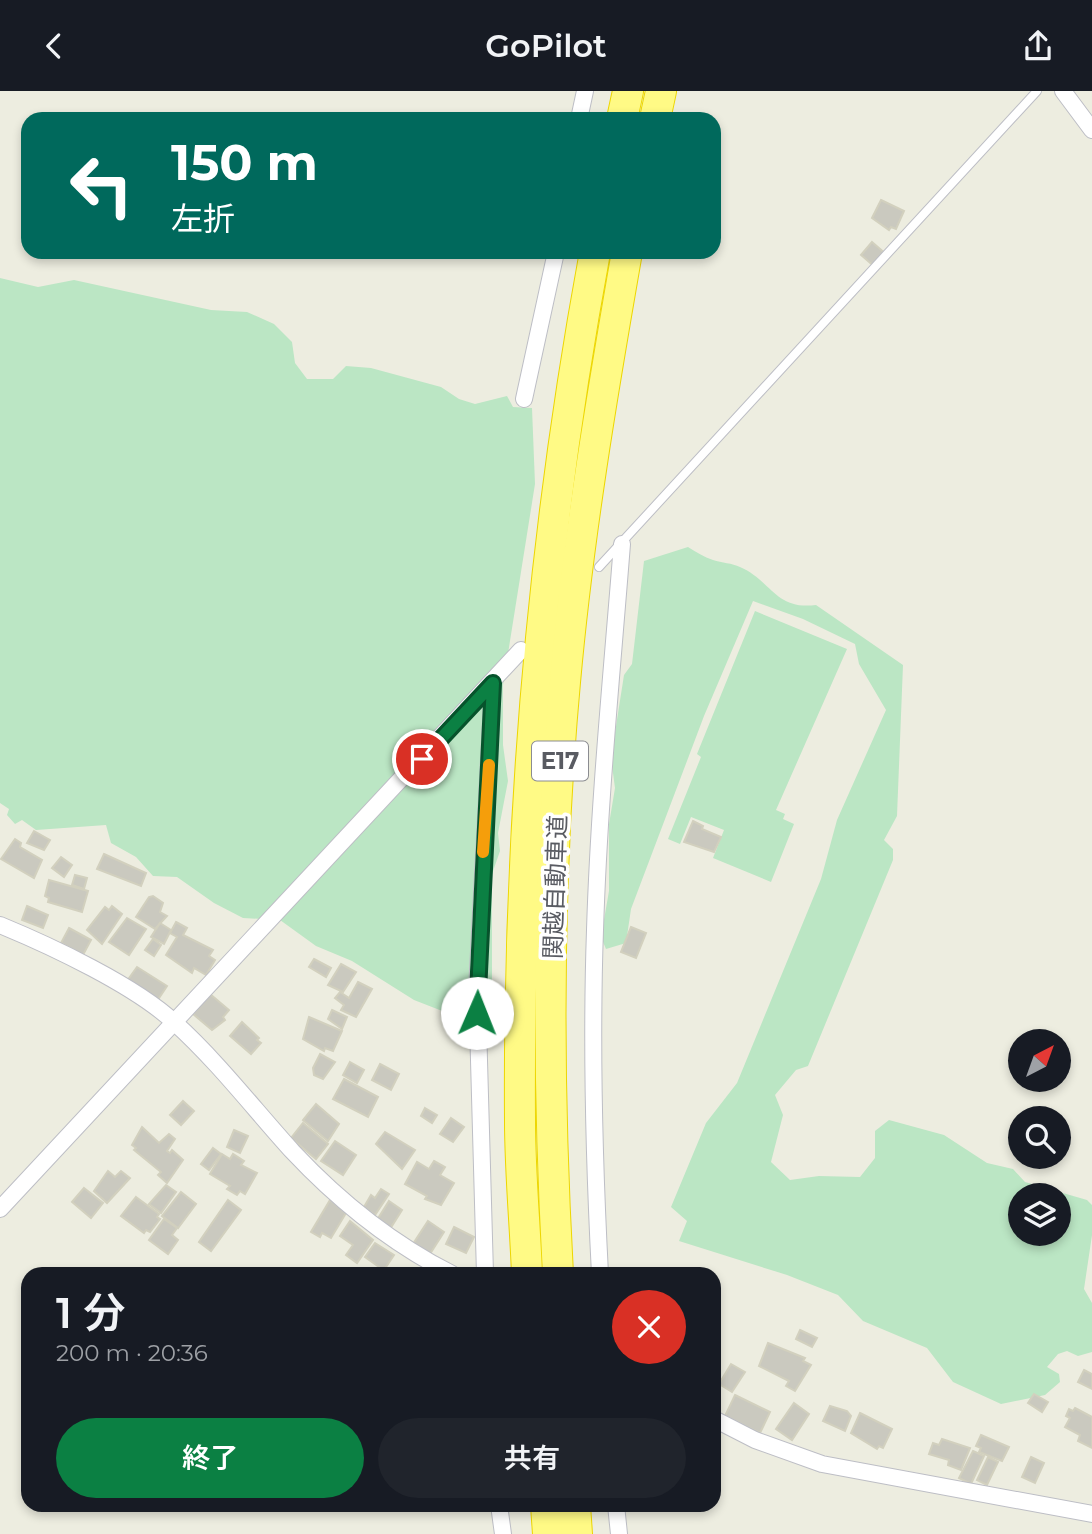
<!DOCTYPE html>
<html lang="ja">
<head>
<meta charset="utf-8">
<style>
	:root { --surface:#171b24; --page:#20242c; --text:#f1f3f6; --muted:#9ea1a6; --accent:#0b8043 }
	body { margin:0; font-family:Montserrat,"Noto Sans JP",sans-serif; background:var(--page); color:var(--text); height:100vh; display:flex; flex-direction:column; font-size:26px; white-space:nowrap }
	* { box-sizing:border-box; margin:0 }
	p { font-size:23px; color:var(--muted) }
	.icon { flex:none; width:38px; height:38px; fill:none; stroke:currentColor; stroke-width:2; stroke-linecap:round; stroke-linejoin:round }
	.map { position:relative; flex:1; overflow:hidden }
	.drawer { position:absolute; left:21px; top:1176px; width:700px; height:245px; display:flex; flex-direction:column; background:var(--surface); border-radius:21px; box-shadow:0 4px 10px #0003 }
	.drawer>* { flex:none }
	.top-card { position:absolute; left:21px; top:21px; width:700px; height:147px; border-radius:21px; box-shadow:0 4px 10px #0003; background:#00695c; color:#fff; overflow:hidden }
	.needle { width:46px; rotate:41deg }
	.fabs { position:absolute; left:1008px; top:938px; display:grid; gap:14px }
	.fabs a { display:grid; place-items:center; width:63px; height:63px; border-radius:50%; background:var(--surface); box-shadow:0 4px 10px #0003; font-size:35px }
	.pin { position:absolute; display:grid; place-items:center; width:60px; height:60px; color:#fff; margin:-30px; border:4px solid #fff; border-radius:50%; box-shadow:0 2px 7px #0007 }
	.me { position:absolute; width:77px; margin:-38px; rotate:1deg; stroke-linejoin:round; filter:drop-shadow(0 0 5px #0008) }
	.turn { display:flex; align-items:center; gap:24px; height:147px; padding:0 35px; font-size:32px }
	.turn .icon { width:91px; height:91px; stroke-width:2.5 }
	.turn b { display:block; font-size:49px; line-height:60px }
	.round { display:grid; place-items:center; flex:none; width:74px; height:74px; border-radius:37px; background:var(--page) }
	.summary { display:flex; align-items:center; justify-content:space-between; height:119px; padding:0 35px }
	h1 { font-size:42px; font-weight:600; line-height:52px }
	.primary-button { display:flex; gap:14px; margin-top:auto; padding:14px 35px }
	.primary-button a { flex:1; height:80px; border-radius:42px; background:var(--accent); color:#fff; font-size:28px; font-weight:600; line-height:80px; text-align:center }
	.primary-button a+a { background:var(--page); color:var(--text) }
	header { display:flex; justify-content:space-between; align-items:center; height:91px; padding:0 35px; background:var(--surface); font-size:32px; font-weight:600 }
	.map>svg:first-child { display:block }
	.green { fill:#bbe6c4; fill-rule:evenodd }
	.building { fill:#cac9bf; stroke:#d2d0be; stroke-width:2 }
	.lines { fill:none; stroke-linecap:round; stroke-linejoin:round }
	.service-casing { stroke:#bdbec5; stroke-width:10 }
	.minor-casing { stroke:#bdbec5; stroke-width:18 }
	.motorway-casing { stroke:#edd600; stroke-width:32 }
	.service { stroke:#fff; stroke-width:8 }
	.minor { stroke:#fff; stroke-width:16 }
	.motorway { stroke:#fffa85; stroke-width:30 }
	.route-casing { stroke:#07532c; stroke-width:18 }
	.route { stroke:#0b8043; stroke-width:12 }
	.slow { stroke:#f59e0b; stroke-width:12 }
	.labels { text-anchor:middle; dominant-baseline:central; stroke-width:7; stroke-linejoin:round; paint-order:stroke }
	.shield { fill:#fff; stroke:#8b8c91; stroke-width:2 }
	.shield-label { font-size:23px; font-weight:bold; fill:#595b62 }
	.street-label { font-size:24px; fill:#595b62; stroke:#fff }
</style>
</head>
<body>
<header><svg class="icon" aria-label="back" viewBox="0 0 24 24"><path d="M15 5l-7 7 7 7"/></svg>GoPilot<svg class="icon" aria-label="share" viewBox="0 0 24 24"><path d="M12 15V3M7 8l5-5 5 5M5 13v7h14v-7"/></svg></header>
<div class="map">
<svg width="1092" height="1443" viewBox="0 0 1092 1443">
	<rect width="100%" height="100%" fill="#edede0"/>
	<g class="green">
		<path d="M 0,187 L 38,196 L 74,189 L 211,219 L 247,221 L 274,233 L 292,251 L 295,272 L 307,288 L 333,288 L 346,275 L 371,277 L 441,296 L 459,308 L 475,313 L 507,305 L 513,316 L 532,317 L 535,393 L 503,594 L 503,654 L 508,690 L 498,742 L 500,760 L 492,783 L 492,901 L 488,928 L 473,932 L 414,909 L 352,870 L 316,855 L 280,829 L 243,827 L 214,812 L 177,786 L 153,785 L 136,766 L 111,752 L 106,734 L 36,739 L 22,729 L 15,733 L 7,724 L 9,718 L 0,712 Z"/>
		<path d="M 688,456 C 696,461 704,466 713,469 C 722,472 732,472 740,476 C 772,490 775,519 816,514 L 903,574 L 897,725 L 884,749 L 893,758 L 893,769 L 808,975 L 796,979 L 775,1004 L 783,1024 L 771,1071 L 790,1089 L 819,1085 L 860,1086 L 875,1067 L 875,1040 L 889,1029 L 944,1044 L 987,1072 L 1013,1078 L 1025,1091 L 1087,1109 L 1092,1114 L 1092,1144 L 1084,1198 L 1092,1212 L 1092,1261 L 1078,1265 L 1067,1260 L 1058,1263 L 1047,1276 L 1059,1283 L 1060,1291 L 1045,1304 L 1001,1313 L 953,1291 L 927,1257 L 863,1230 L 838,1204 L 787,1184 L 679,1150 L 687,1130 L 671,1116 L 706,1032 L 737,992 L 821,788 L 837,729 L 886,619 L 859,573 L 855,553 L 803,528 L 753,510 L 704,625 L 631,818 L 626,852 L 606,858 L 601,846 L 609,800 L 609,733 L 615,697 L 611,667 L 624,584 L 632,573 L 644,470 ZM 1020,1104 L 1059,1104 L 1059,1143 L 1020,1143 Z"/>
		<path d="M 755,520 L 847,558 L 776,719 L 785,723 L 783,728 L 794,733 L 771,791 L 713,767 L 724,739 L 691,726 L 680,753 L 668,748 L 701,666 L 697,663 Z"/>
	</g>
	<g class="building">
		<path d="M 881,109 L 904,120 L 896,138 L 891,136 L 889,139 L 872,127 Z"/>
		<path d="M 872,151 L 886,163 L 875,176 L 861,164 Z"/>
		<path d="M 693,730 L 703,735 L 702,738 L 721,746 L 714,761 L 684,751 Z"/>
		<path d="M 34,740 L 50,749 L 44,759 L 27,752 Z"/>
		<path d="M 15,748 L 21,752 L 20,756 L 42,769 L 34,787 L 1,768 Z"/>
		<path d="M 104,763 L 146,782 L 141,795 L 97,778 Z"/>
		<path d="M 61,766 L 72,774 L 64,786 L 52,777 Z"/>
		<path d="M 75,784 L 87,787 L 84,798 L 72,794 Z"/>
		<path d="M 49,789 L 88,800 L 82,821 L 48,811 L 49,807 L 45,805 Z"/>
		<path d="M 153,805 L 163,812 L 160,821 L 167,825 L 155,838 L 136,826 L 149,806 Z"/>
		<path d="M 27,815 L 48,824 L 43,837 L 22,829 Z"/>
		<path d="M 112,815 L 122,823 L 102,853 L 87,839 L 105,816 L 109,819 Z"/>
		<path d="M 127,827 L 146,838 L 129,864 L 109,851 Z"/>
		<path d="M 176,831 L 187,837 L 183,844 L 213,859 L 209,865 L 215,869 L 206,884 L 194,877 L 192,882 L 166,864 L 177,846 L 170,842 Z"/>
		<path d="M 160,832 L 171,839 L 164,853 L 151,846 Z"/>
		<path d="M 631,836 L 646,842 L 636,867 L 621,861 Z"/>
		<path d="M 69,837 L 91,849 L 83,864 L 61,852 Z"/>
		<path d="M 153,848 L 161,854 L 154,865 L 145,859 Z"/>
		<path d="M 314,868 L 331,877 L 326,886 L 309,876 Z"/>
		<path d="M 341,873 L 356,881 L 343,901 L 328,894 Z"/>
		<path d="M 137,876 L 167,895 L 157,910 L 127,890 Z"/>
		<path d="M 358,891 L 372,898 L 356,926 L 341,919 L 344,914 L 335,907 L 340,901 L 349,907 Z"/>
		<path d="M 210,903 L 229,919 L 223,926 L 225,929 L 212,939 L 193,923 Z"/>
		<path d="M 332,919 L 347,926 L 342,938 L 328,928 Z"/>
		<path d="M 309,926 L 342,940 L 333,960 L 325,957 L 324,960 L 303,948 Z"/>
		<path d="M 242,931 L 259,947 L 257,949 L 261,952 L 251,963 L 230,945 Z"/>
		<path d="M 320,963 L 335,971 L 323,988 L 314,984 L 313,977 Z"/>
		<path d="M 350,971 L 364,979 L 357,992 L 343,984 Z"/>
		<path d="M 380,973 L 399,983 L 391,999 L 372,989 Z"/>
		<path d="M 344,988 L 378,1006 L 368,1026 L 333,1008 Z"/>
		<path d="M 183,1010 L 194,1020 L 181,1034 L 170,1024 Z"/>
		<path d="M 316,1013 L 339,1033 L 328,1050 L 303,1029 Z"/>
		<path d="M 425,1017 L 437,1024 L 432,1032 L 421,1025 Z"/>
		<path d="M 451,1027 L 464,1036 L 453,1051 L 440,1043 Z"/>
		<path d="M 303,1032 L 328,1053 L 316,1068 L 291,1047 Z"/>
		<path d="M 142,1036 L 159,1052 L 169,1043 L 175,1048 L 167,1060 L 170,1062 L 172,1059 L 183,1069 L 167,1092 L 158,1084 L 161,1081 L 134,1059 L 136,1057 L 132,1054 Z"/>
		<path d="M 234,1039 L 248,1045 L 240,1062 L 227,1056 Z"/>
		<path d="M 385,1041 L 415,1059 L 402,1078 L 376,1053 Z"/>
		<path d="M 335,1050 L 356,1064 L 343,1084 L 321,1070 Z"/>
		<path d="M 213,1057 L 221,1063 L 209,1079 L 201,1073 Z"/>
		<path d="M 222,1063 L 230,1068 L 233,1063 L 244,1070 L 241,1074 L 257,1082 L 245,1103 L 240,1100 L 237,1104 L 227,1098 L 230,1095 L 210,1083 Z"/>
		<path d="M 434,1070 L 445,1076 L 440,1084 L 454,1092 L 441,1114 L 425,1108 L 427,1105 L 405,1093 L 417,1071 L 429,1078 Z"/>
		<path d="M 108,1080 L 115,1086 L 121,1080 L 130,1087 L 107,1112 L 94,1100 Z"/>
		<path d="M 166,1094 L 176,1101 L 161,1122 L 149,1113 Z"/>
		<path d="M 84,1097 L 103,1112 L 91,1127 L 72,1111 Z"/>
		<path d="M 381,1098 L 389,1103 L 375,1124 L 364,1116 L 371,1104 L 375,1107 Z"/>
		<path d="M 181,1101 L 196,1113 L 178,1137 L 162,1125 Z"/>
		<path d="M 136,1106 L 159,1123 L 157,1126 L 160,1128 L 150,1141 L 146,1139 L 144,1142 L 121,1125 Z"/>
		<path d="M 228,1109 L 241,1119 L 211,1160 L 199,1151 Z"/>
		<path d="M 330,1109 L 346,1122 L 331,1147 L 322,1142 L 320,1146 L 311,1141 Z"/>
		<path d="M 389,1110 L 402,1119 L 390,1138 L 377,1129 Z"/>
		<path d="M 164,1128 L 177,1137 L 172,1144 L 178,1149 L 168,1163 L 149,1149 Z"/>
		<path d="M 350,1130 L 373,1149 L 357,1172 L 346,1164 L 353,1154 L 340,1145 Z"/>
		<path d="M 428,1130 L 444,1141 L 430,1163 L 413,1153 Z"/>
		<path d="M 454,1136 L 474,1146 L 466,1162 L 446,1153 Z"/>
		<path d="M 375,1152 L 394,1164 L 382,1182 L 377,1179 L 379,1176 L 365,1166 Z"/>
		<path d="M 800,1239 L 817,1247 L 812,1256 L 796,1248 Z"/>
		<path d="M 768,1252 L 805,1267 L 803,1270 L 811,1274 L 795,1300 L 786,1295 L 789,1290 L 759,1275 Z"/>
		<path d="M 731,1273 L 745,1281 L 732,1301 L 719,1293 Z"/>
		<path d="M 1084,1279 L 1092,1283 L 1092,1298 L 1078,1291 Z"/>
		<path d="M 1034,1303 L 1048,1311 L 1042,1321 L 1028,1312 Z"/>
		<path d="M 735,1304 L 770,1321 L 760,1342 L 725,1325 Z"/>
		<path d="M 794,1312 L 809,1323 L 792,1349 L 776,1338 Z"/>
		<path d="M 830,1315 L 847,1320 L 851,1325 L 845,1340 L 823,1330 Z"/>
		<path d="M 1075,1317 L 1092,1326 L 1092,1357 L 1078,1350 L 1080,1344 L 1065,1336 L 1070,1327 L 1066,1325 L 1069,1318 L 1073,1320 Z"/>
		<path d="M 860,1322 L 892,1338 L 883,1357 L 879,1355 L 877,1358 L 851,1342 Z"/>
		<path d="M 981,1344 L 1009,1356 L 1002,1370 L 979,1361 L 981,1357 L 976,1355 Z"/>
		<path d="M 942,1348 L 970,1357 L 961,1379 L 948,1374 L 949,1369 L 929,1363 L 933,1352 L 939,1354 Z"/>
		<path d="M 973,1360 L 984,1365 L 971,1393 L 959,1387 Z"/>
		<path d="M 988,1366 L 998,1371 L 987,1394 L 977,1389 Z"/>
		<path d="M 1031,1366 L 1044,1372 L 1035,1392 L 1022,1386 Z"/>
	</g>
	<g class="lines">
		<defs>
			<path id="service" d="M 599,476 L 1037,0"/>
			<g id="minor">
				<path d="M 1063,0 L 1092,39"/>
				<path d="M 579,28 L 585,0"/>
				<path d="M 524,308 L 556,161"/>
				<path d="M 0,834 C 51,855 136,895 175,932 C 218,971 254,1018 293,1061 C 338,1109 393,1153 452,1183"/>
				<path d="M 0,1118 L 521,559"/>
				<path d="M 485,1183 L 477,898 L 493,592"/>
				<path d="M 600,1183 C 594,1068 591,953 595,839 C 599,709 612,581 622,453"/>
				<path d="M 714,1328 L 755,1349 L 822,1373 L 1092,1423"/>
				<path d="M 499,1414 L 503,1443"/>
				<path d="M 616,1414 L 619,1443"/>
			</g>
			<g id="motorway">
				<path d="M 622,28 L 628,0"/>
				<path d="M 655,28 L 661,0"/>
				<path d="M 527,1183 C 525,1132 520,1081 520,1030 C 518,739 542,447 595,161"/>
				<path d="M 558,1183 C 547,986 547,787 565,591 C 578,446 602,304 627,161"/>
				<path d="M 546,1414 L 548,1443"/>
				<path d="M 575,1414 L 577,1443"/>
			</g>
		</defs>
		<use href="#service" class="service-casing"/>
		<use href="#minor" class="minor-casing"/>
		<use href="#motorway" class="motorway-casing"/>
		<use href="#service" class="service"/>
		<use href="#minor" class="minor"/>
		<use href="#motorway" class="motorway"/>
	</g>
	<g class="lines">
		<defs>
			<path id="route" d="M 422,668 L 493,592 L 477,922"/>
		</defs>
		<use href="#route" class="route-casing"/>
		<use href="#route" class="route"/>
		<path class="slow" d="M 483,761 L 489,674"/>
	</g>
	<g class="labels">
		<rect class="shield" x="532" y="650.5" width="56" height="39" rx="5"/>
		<g class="shield-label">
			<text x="560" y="670">E17</text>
		</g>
		<g class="street-label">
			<text transform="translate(555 796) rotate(-88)">関越自動車道</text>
		</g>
	</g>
</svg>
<div class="fabs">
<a><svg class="needle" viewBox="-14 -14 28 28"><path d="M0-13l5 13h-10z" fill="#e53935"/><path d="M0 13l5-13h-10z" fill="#9ea1a6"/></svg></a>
<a><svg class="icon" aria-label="search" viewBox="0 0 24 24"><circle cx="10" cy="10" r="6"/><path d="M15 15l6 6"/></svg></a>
<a><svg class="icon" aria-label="layers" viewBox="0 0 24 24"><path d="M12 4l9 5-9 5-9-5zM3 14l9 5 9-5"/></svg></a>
</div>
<div class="pin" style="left:422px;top:668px;background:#d93025"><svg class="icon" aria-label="arrive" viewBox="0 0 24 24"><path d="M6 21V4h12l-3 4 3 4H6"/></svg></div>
<svg class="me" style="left:477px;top:922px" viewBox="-20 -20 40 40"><circle r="19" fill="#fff"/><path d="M0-13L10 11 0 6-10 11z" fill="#0b8043"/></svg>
<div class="top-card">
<div class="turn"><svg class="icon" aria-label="left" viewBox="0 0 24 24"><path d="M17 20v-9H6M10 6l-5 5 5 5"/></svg><div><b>150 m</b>左折</div></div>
</div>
<section class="drawer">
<div class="summary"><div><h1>1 分</h1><p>200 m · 20:36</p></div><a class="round" style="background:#d93025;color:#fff"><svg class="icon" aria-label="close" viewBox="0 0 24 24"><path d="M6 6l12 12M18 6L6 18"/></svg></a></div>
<div class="primary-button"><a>終了</a><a>共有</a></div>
</section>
</div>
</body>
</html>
